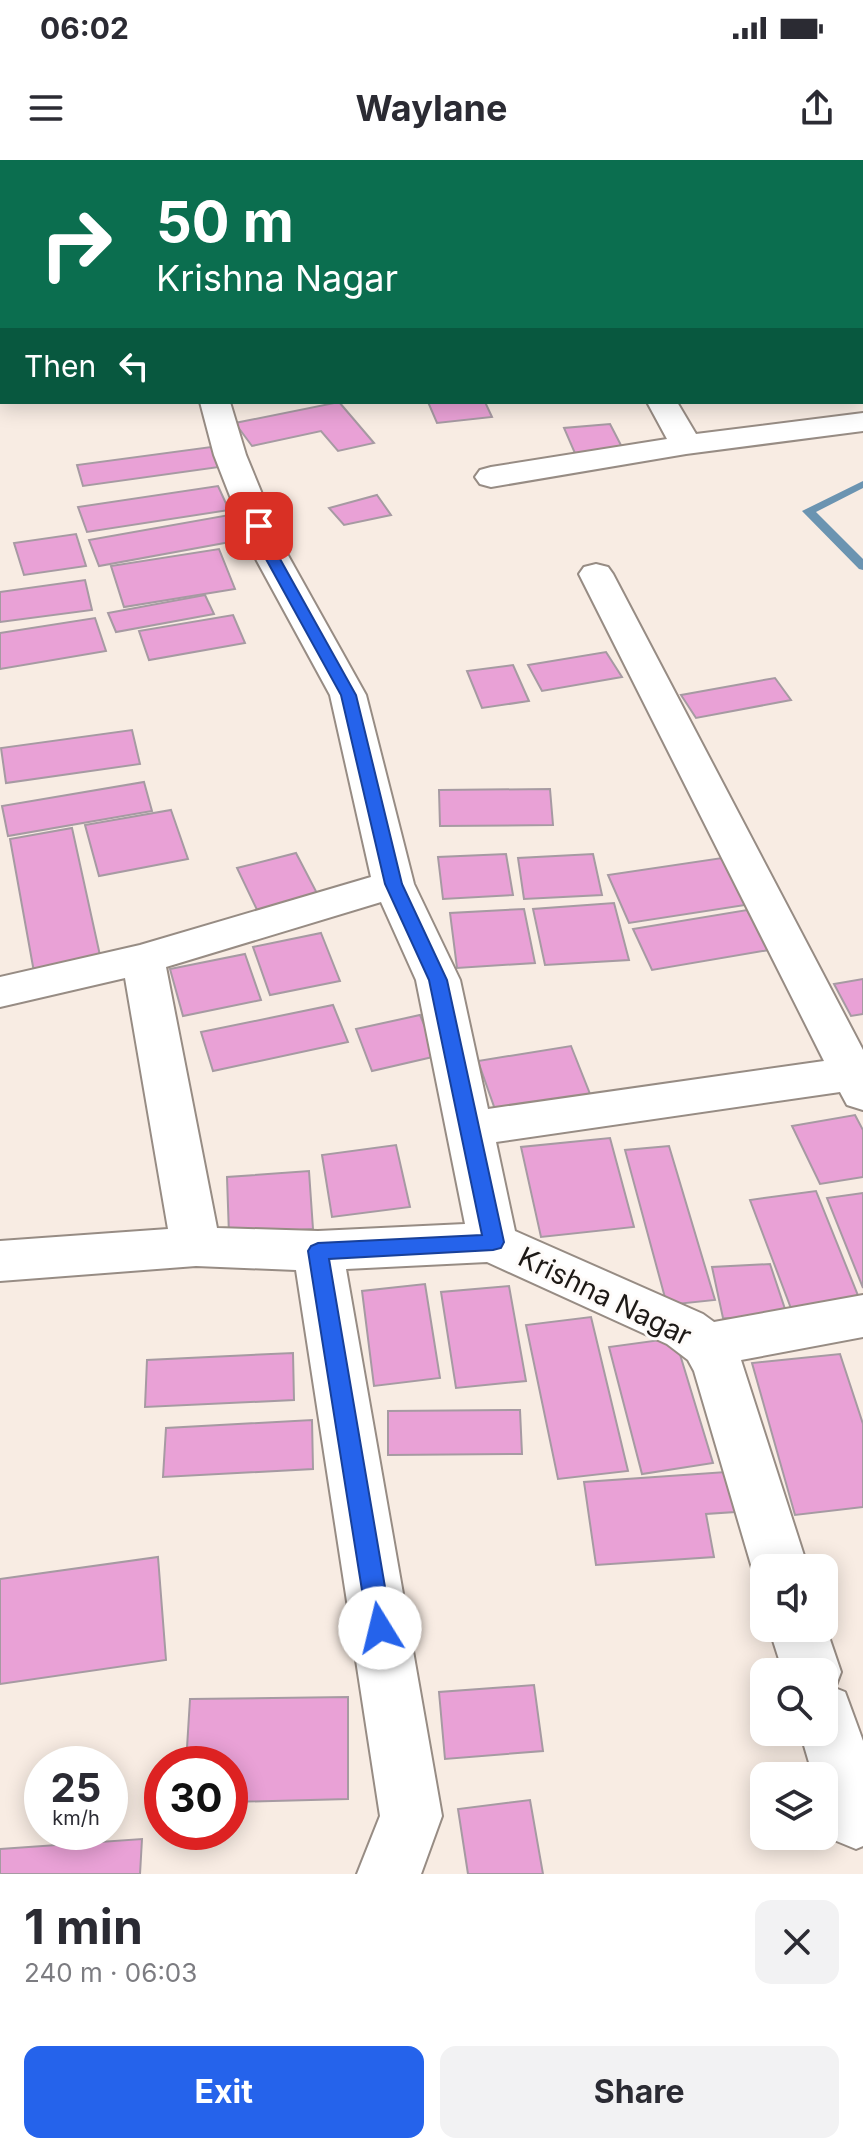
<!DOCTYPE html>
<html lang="en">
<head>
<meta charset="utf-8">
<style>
	:root { --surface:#fff; --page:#f2f2f3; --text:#2b2b33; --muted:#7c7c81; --accent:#2563eb }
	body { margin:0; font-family:Inter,sans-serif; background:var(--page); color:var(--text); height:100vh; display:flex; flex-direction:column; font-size:30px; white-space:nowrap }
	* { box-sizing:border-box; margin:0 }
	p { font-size:26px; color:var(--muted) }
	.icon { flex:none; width:44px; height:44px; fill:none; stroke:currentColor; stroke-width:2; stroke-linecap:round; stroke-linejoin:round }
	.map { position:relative; height:1714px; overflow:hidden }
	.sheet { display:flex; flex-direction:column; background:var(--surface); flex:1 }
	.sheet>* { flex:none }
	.top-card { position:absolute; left:0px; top:0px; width:864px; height:244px; box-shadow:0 4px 20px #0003; background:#0b6e4f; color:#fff; overflow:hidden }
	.buttons { position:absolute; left:750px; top:1394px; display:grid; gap:16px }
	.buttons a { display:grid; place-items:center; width:88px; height:88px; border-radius:16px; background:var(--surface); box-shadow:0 4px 20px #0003; font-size:40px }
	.speed { position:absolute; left:24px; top:1586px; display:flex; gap:16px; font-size:40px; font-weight:700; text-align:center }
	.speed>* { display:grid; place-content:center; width:104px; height:104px; border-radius:50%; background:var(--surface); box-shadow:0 4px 20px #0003; line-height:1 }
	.speed small { font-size:20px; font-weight:400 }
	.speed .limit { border:12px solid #d22; background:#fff; color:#111 }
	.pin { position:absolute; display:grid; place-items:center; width:68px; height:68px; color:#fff; margin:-34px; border-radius:16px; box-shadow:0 4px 12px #0006 }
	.me { position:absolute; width:88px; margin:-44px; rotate:351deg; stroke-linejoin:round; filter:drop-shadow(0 0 6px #0008) }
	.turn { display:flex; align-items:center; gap:28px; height:168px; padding:0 24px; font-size:36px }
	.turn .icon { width:104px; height:104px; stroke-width:2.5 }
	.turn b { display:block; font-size:56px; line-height:68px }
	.then { display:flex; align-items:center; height:76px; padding:0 24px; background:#0003; gap:16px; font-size:30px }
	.round { display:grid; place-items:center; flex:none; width:84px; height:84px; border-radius:16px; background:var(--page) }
	.head { display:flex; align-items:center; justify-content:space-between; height:136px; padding:0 24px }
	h1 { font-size:48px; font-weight:700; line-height:60px }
	.primary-button { display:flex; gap:16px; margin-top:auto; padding:16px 24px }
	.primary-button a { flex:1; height:92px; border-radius:16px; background:var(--accent); color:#fff; font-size:32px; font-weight:700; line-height:92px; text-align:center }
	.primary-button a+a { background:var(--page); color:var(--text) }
	.status { display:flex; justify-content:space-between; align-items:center; height:56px; padding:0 40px; background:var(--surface); direction:ltr }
	.status svg { height:22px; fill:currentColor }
	header { display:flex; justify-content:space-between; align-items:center; height:104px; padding:0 24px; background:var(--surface); font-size:36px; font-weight:700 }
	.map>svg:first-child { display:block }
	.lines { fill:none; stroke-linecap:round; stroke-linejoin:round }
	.stream { fill:#6b94b1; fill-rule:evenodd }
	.building { fill:#e9a1d6; stroke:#a69aa2; stroke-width:2 }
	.minor-casing { stroke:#978c84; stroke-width:4 }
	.minor { fill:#fff; fill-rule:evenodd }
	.route { fill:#2563eb; stroke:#184099; stroke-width:2 }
	.labels { text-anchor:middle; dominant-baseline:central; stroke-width:6; stroke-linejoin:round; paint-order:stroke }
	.street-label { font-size:28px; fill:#1d1916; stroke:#fefbf9 }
</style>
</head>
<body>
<div class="status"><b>06:02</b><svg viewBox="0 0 49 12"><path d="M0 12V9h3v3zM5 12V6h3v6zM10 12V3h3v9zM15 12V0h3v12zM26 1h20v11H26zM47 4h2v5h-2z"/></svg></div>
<header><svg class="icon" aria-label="menu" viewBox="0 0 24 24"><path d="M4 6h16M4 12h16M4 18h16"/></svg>Waylane<svg class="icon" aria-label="share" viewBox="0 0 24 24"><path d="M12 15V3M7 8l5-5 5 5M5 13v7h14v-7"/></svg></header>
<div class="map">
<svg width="863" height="1714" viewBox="0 0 863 1714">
	<rect width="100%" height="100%" fill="#f8ece3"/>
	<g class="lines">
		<path class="stream" d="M 863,321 L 863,328 L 816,352 L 863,399 L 863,410 L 859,409 L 802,351 Z"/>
	</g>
	<g class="building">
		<path d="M 140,0 L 214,0 L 215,2 L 141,2 Z"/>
		<path d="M 342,0 L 413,0 L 415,2 L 343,2 Z"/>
		<path d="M 420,0 L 494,0 L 495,2 L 421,2 Z"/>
		<path d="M 339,242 L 374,283 L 338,291 L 321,271 L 252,286 L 235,263 Z"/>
		<path d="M 428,242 L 485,242 L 492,257 L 437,263 Z"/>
		<path d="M 610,264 L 625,293 L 577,298 L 564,268 Z"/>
		<path d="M 211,287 L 219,307 L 83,326 L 77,305 Z"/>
		<path d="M 218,326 L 229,350 L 87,372 L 78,347 Z"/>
		<path d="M 377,335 L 391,355 L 344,365 L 329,348 Z"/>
		<path d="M 229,355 L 241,380 L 99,406 L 89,380 Z"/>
		<path d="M 76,374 L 86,406 L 24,415 L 14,383 Z"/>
		<path d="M 219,389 L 235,429 L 124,447 L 111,406 Z"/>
		<path d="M 85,420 L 92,450 L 0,462 L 0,432 Z"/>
		<path d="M 205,435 L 214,454 L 116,472 L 108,453 Z"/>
		<path d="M 233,455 L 245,483 L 149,500 L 139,471 Z"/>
		<path d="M 95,458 L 106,491 L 0,509 L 0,473 Z"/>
		<path d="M 606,492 L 622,517 L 542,531 L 528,505 Z"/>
		<path d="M 513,505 L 529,541 L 482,548 L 467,511 Z"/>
		<path d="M 775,518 L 791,540 L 696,558 L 681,535 Z"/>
		<path d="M 132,570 L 140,604 L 6,623 L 1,588 Z"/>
		<path d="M 144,622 L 152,651 L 8,676 L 2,646 Z"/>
		<path d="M 550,629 L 553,665 L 440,666 L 439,630 Z"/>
		<path d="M 171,650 L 188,699 L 99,716 L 85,665 Z"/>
		<path d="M 72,668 L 101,800 L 34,812 L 10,679 Z"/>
		<path d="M 296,693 L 320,739 L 259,754 L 237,708 Z"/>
		<path d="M 506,694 L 513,735 L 443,739 L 438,697 Z"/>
		<path d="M 593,694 L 602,735 L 524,739 L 518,698 Z"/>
		<path d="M 722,698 L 745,745 L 629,763 L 608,715 Z"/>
		<path d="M 614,743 L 629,800 L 545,805 L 533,749 Z"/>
		<path d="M 524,749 L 535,803 L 457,808 L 450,753 Z"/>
		<path d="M 747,750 L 769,790 L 652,810 L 633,769 Z"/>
		<path d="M 321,773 L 340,821 L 270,835 L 253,787 Z"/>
		<path d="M 245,794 L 261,840 L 183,856 L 170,809 Z"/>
		<path d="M 863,819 L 863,854 L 851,856 L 834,824 Z"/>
		<path d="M 333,845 L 348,882 L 213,911 L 201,872 Z"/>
		<path d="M 420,855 L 437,896 L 372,911 L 356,869 Z"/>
		<path d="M 571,886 L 592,939 L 497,955 L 478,901 Z"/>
		<path d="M 855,955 L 863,970 L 863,1017 L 820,1024 L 792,966 Z"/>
		<path d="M 610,978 L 634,1067 L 541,1077 L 521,987 Z"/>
		<path d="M 396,985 L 410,1047 L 332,1057 L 322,995 Z"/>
		<path d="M 669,986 L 715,1140 L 667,1145 L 625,990 Z"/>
		<path d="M 309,1011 L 313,1069 L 229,1075 L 227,1017 Z"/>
		<path d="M 816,1031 L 863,1148 L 795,1159 L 750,1040 Z"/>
		<path d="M 863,1033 L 863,1128 L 827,1038 Z"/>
		<path d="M 770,1104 L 789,1161 L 723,1158 L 712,1107 Z"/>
		<path d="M 425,1124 L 440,1218 L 374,1226 L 362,1131 Z"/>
		<path d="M 509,1126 L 526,1221 L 456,1228 L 441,1132 Z"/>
		<path d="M 591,1157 L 628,1311 L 558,1319 L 526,1165 Z"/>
		<path d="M 675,1178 L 713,1303 L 642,1314 L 609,1187 Z"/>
		<path d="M 293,1193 L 294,1240 L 145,1247 L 147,1200 Z"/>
		<path d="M 840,1194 L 863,1264 L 863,1347 L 795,1355 L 752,1203 Z"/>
		<path d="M 520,1250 L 522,1294 L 388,1295 L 388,1251 Z"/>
		<path d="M 312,1260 L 313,1309 L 163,1317 L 166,1268 Z"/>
		<path d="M 726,1312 L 735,1352 L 706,1354 L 714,1397 L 596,1405 L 584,1322 Z"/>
		<path d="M 158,1397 L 166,1500 L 0,1524 L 0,1419 Z"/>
		<path d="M 534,1525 L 543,1591 L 445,1599 L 439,1532 Z"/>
		<path d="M 348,1537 L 348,1639 L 230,1642 L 230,1604 L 186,1604 L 190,1539 Z"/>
		<path d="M 530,1640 L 543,1714 L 468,1714 L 458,1649 Z"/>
		<path d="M 142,1679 L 140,1714 L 0,1714 L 0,1689 Z"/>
	</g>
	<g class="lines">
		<defs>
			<g id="minor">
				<path d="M 106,0 L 130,0 L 131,2 L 107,2 Z"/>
				<path d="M 307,0 L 331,0 L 332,2 L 308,2 Z"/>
				<path d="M 504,0 L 529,0 L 530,2 L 505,2 Z"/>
				<path d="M 684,0 L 709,0 L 710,2 L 685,2 Z"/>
				<rect x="862" y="46" width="1" height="16"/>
				<path d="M 200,242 L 230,242 L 246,295 L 285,390 L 366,535 L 414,724 L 460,820 L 488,949 L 824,901 L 579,414 L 584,407 L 596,404 L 608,407 L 613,414 L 863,890 L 863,950 L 847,945 L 840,932 L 496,982 L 515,1071 L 703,1154 L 714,1162 L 863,1135 L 863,1177 L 741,1200 L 808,1408 L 764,1408 L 764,1428 L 760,1426 L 752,1408 L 694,1211 L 688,1200 L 667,1184 L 487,1102 L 346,1109 L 442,1656 L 421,1714 L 357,1714 L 380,1656 L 296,1110 L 196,1106 L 0,1121 L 0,1081 L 168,1069 L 125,818 L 0,847 L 0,817 L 140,785 L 371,717 L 330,535 L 251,390 L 214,295 ZM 381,742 L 416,820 L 465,1064 L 318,1071 L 217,1068 L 166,807 Z"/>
				<path d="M 647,242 L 677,242 L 696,274 L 863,253 L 863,271 L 686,294 L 491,327 L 480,324 L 475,317 L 480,310 L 491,307 L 667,279 Z"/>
				<path d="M 824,1462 L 841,1512 L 835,1528 L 845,1532 L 863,1581 L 863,1686 L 856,1689 L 834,1680 L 824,1655 L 824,1616 L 813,1616 L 800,1572 L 824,1572 L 824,1512 L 783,1512 L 769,1468 L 824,1468 Z"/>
			</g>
		</defs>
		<use href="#minor" class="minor-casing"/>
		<use href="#minor" class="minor"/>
	</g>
	<path class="route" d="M 259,362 L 265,366 L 275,390 L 356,535 L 402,724 L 447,820 L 504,1082 L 501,1088 L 493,1090 L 329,1099 L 392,1468 L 388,1476 L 380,1479 L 372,1476 L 368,1468 L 308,1091 L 311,1086 L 318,1083 L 482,1075 L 429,820 L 385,724 L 341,535 L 261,390 L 252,366 Z"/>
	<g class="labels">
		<g class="street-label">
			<text transform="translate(605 1136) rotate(26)">Krishna Nagar</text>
		</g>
	</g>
</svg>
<div class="buttons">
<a><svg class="icon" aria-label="sound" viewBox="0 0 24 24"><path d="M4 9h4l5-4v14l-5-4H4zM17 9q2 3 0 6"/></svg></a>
<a><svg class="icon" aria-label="search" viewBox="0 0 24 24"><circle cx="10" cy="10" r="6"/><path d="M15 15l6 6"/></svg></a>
<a><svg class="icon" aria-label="layers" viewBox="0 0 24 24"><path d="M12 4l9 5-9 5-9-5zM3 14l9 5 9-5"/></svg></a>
</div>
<div class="speed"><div>25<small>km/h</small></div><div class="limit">30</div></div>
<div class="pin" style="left:259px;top:366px;background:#d93025"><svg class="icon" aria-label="arrive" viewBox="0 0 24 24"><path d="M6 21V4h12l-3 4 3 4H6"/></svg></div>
<svg class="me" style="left:380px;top:1468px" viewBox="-20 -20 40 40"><circle r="19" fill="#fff"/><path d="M0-13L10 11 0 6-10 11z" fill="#2563eb"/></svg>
<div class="top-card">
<div class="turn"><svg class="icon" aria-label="right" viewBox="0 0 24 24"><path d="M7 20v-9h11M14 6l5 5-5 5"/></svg><div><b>50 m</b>Krishna Nagar</div></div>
<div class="then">Then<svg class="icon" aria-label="left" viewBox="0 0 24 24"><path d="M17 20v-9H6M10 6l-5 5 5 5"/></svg></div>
</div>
</div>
<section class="sheet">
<div class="head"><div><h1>1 min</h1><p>240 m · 06:03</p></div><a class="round"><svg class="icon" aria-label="close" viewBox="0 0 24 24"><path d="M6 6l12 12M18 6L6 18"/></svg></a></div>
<div class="primary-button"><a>Exit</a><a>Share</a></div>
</section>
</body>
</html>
